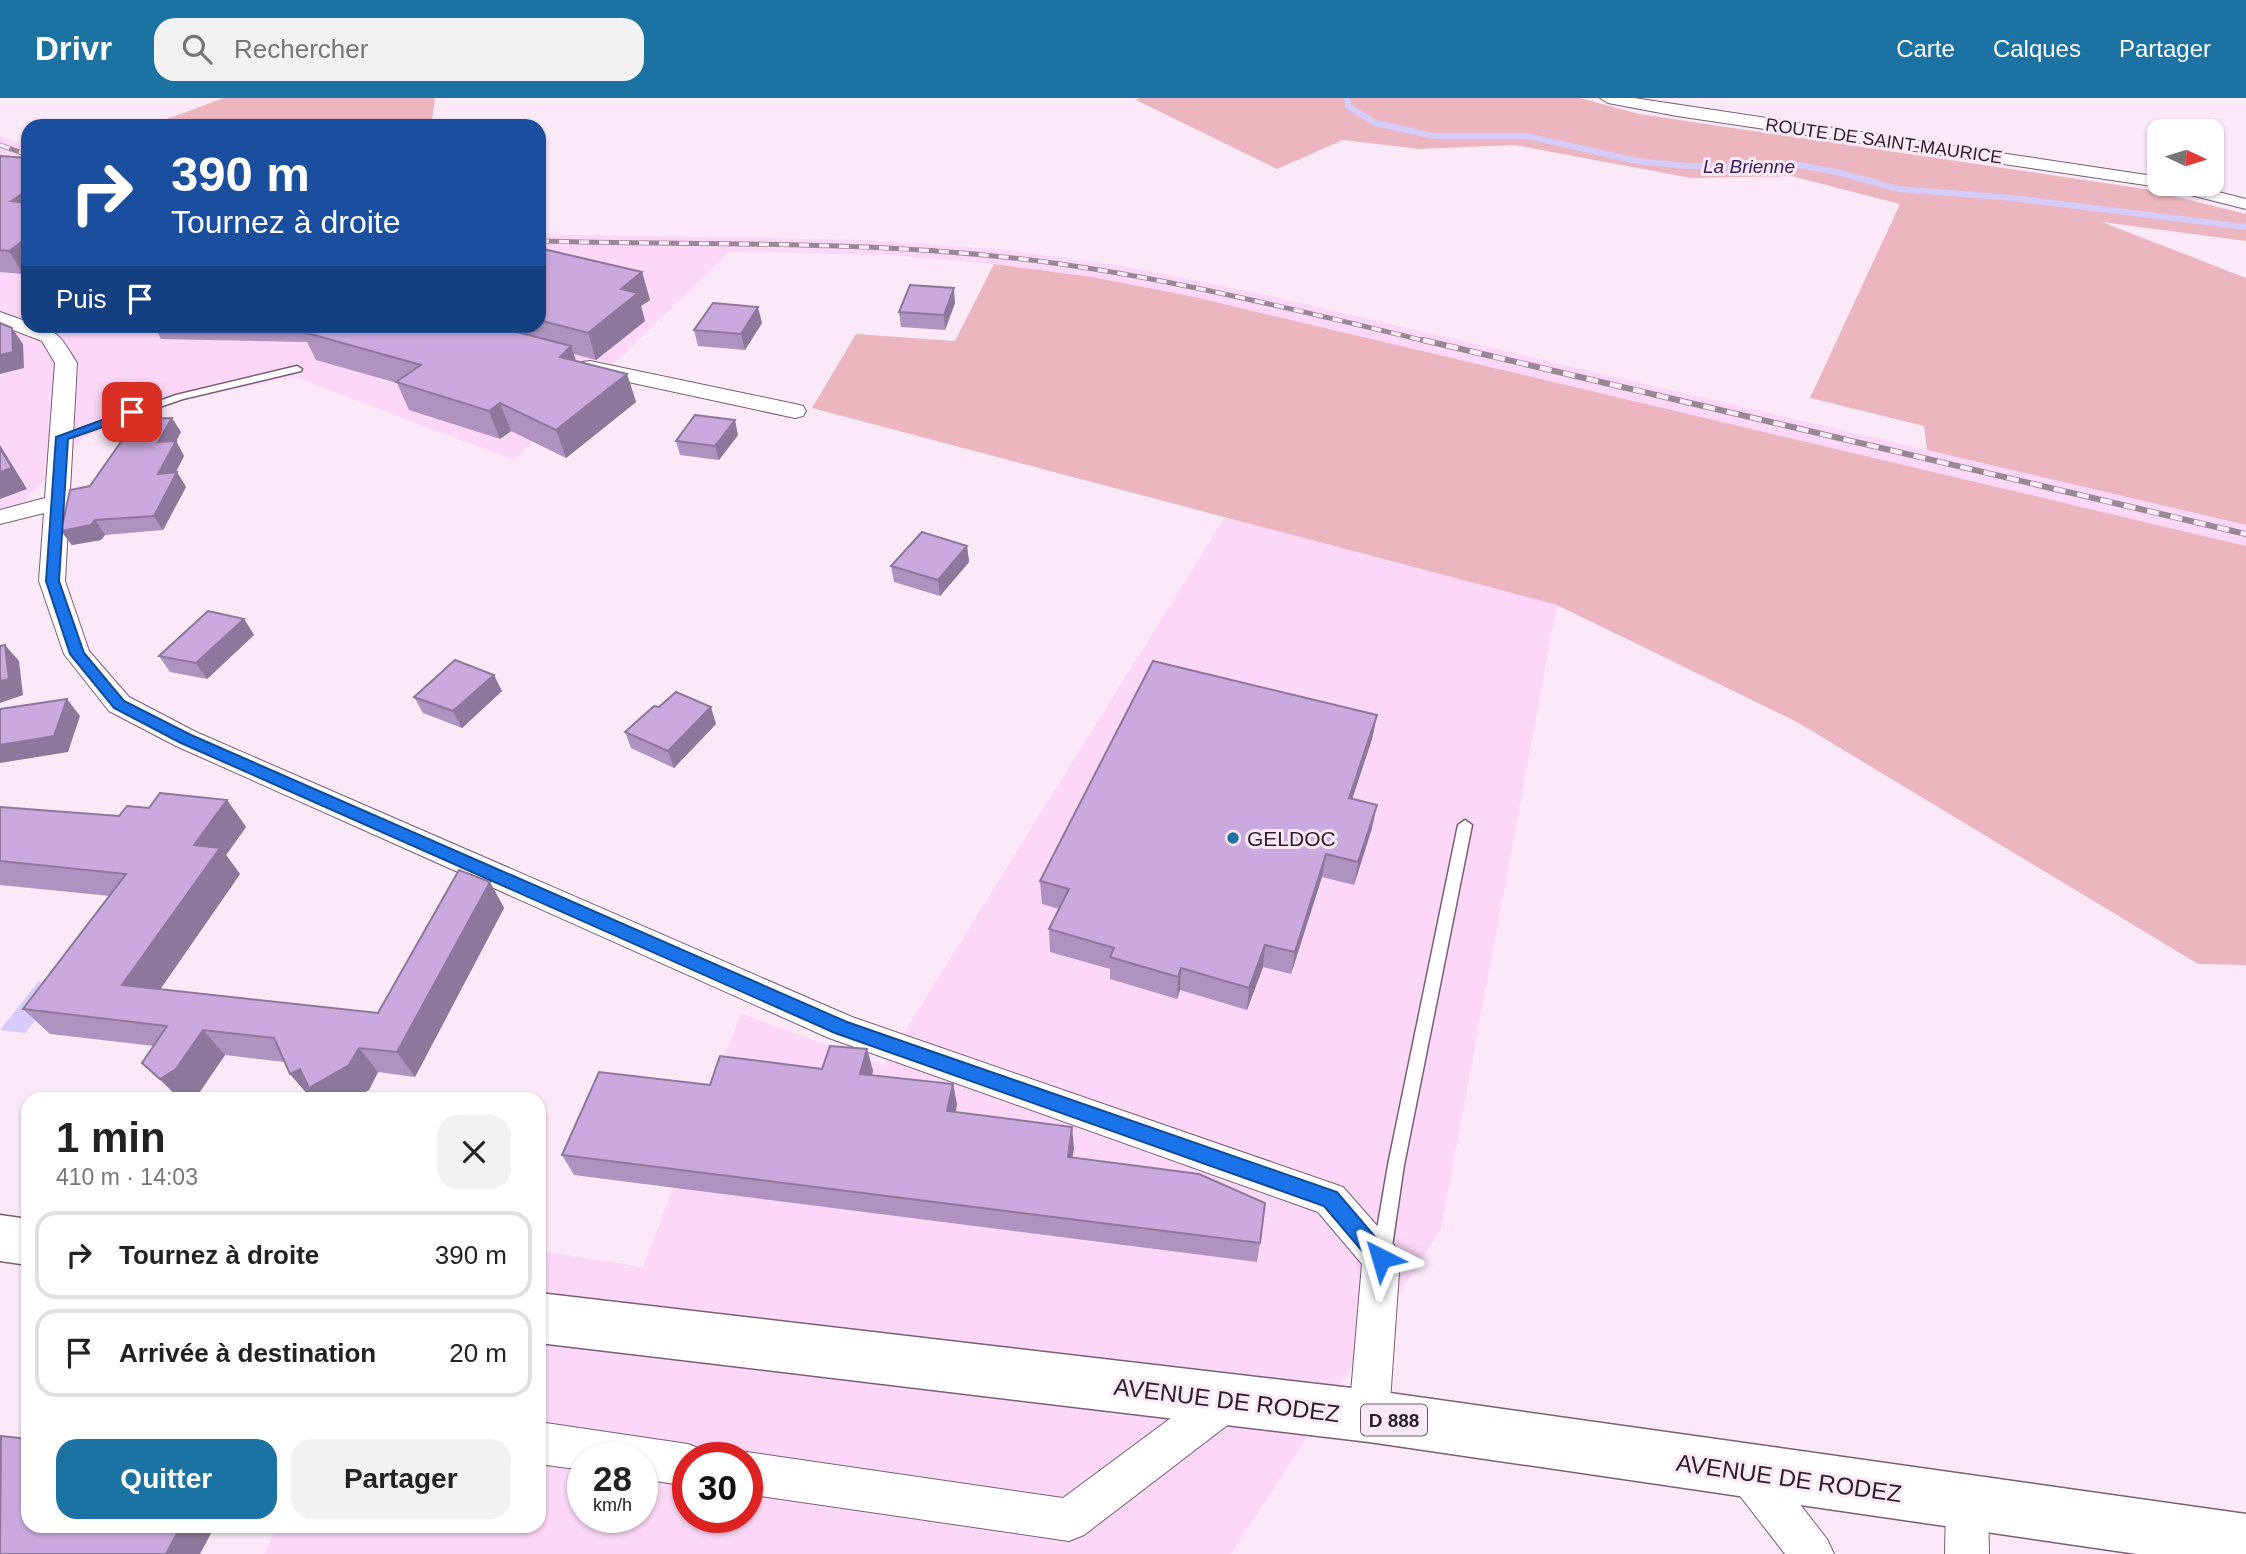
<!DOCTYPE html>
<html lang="fr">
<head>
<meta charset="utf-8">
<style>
	:root { --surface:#fff; --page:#f2f2f2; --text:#222; --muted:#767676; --line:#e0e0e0; --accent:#1c72a2 }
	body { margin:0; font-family:Arial,sans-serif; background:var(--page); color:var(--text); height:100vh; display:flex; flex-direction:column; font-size:26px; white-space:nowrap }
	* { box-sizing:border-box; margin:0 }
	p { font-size:23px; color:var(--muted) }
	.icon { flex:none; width:38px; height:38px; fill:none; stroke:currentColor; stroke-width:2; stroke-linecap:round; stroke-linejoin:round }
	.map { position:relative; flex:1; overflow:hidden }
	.panel { position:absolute; left:21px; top:994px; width:525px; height:441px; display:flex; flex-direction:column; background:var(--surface); border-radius:21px; box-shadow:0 2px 5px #0004 }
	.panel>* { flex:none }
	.banner { position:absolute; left:21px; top:21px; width:525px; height:214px; border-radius:21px; box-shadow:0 2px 5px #0004; background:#1a4fa0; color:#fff; overflow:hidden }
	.needle { width:46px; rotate:94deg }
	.tools { position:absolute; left:2147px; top:21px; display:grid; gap:14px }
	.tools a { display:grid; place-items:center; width:77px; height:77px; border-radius:14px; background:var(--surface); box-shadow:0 2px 5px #0004; font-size:35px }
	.speed { position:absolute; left:567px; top:1344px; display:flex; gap:14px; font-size:35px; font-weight:700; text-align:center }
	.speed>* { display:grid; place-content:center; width:91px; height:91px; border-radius:50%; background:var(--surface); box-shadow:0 2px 5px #0004; line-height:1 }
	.speed small { font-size:18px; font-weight:400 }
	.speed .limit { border:10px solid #d22; background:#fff; color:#111 }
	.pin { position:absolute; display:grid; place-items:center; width:60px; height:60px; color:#fff; margin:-30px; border-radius:14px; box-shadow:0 4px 10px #0006 }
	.me { position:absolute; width:77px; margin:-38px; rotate:320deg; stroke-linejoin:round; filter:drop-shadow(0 0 5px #0008) }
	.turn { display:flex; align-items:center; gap:24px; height:147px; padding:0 35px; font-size:32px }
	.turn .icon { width:91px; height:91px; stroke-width:2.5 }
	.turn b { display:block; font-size:49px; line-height:60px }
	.then { display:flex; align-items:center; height:66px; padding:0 35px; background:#0003; gap:14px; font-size:26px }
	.round { display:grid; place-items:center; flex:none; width:74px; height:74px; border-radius:21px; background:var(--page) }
	.overview { display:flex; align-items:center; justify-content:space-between; height:119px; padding:0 35px }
	h1 { font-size:42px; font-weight:800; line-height:52px }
	.primary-button { display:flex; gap:14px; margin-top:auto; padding:14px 35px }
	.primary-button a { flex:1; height:80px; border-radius:21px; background:var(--accent); color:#fff; font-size:28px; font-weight:800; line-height:80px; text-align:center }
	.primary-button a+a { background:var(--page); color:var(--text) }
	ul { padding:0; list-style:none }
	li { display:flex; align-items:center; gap:21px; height:88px; margin:0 14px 10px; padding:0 21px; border:4px solid var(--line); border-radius:21px }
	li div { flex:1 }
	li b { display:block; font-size:26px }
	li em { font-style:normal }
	header { display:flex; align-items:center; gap:42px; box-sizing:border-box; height:98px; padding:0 35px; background:var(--accent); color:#fff }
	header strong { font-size:33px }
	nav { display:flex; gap:38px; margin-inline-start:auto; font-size:24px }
	.search { width:490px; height:63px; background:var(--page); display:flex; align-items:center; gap:18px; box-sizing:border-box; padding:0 24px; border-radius:21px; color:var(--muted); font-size:26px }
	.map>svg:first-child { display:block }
	.built { fill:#fcd7f7; fill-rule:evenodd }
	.green { fill:#ebb6bf }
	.water { fill:#d5ccfb }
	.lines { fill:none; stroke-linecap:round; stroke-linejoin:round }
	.stream { stroke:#d5ccfb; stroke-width:6 }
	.service-casing { stroke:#795e75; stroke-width:3 }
	.minor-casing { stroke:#795e75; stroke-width:2 }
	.primary-casing { stroke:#795e75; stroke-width:3 }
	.service { fill:#fff; fill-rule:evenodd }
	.minor { fill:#fff; fill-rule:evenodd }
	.primary { fill:#fff; fill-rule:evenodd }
	.rail-far1-casing { stroke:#988895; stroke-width:5 }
	.rail-casing { stroke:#988895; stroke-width:6 }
	.rail-far1 { stroke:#fbe9f8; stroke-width:3.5; stroke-dasharray:10; stroke-linecap:butt }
	.rail { stroke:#fbe9f8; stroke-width:4.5; stroke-dasharray:12; stroke-linecap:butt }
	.wall { fill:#ae92bf }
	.shaded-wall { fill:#8d779b }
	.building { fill:#caaade; stroke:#8d779b; stroke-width:2 }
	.route { fill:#1a73e8; stroke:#114b97; stroke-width:2 }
	.poi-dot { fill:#1c72a2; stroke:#fbe9f8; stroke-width:2.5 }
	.labels { text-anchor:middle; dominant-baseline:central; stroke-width:6; stroke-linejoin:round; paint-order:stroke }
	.far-street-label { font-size:18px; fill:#2b1f29; stroke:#fbe9f8 }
	.far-water-label { font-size:19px; font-style:italic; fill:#341e60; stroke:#fbe9f8 }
	.shield { fill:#fbe9f8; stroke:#695c67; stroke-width:2 }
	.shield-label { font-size:19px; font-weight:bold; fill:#2b1f29 }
	.poi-label { font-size:21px; fill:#2b1f29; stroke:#fbe9f8; text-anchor:start }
	.near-street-label { font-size:24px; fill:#2b1f29; stroke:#fbe9f8 }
</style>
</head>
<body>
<header>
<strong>Drivr</strong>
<div class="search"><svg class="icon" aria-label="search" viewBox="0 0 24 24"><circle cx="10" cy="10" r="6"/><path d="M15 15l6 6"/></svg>Rechercher</div>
<nav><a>Carte</a><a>Calques</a><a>Partager</a></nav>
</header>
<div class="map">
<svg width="2246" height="1456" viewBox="0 0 2246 1456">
	<rect width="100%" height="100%" fill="#fbe9f8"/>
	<g class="built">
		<path d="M 0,38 L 28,49 L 28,228 L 539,228 L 539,136 L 865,142 L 1007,152 L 1128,169 L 1274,199 L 2246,427 L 2246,448 L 1190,198 L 1092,179 L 994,166 L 891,157 L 729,154 L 514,362 L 295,279 L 178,303 L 84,339 L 7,421 L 0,424 Z"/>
		<path d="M 1225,419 L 1557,507 L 1441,1131 L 1231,1456 L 264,1456 L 277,1428 L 539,1428 L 539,1153 L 643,1169 L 741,916 L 884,967 ZM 583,1360 L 642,1360 L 642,1419 L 583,1419 ZM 688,1360 L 747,1360 L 747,1419 L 688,1419 Z"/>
	</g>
	<g class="green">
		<path d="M 224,0 L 435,0 L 432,22 L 417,28 L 148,28 Z"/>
		<path d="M 1139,0 L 1580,0 L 1639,16 L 2145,91 L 2246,116 L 2246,143 L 2102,124 L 2246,180 L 2246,427 L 1927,352 L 1924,328 L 1810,300 L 1900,106 L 1791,78 L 1691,80 L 1515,47 L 1420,51 L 1343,42 L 1277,71 L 1136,2 Z"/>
		<path d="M 994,166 L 1092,179 L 1190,198 L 2246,448 L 2246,867 L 2198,866 L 1797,624 L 1557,507 L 812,310 L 856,236 L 955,243 Z"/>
	</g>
	<path class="water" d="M 38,884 L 63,887 L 25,935 L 0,932 Z"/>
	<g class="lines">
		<path class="stream" d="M 1347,0 L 1348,8 L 1375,25 L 1434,38 L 1527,38 L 1637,63 L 1688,68 L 1799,67 L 1841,75 L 1898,91 L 2013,100 L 2246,129"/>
		<defs>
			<g id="service">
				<path d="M 297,268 L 302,271 L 301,273 L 183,301 L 66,341 L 58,341 L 57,339 L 176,297 Z"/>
				<path d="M 1465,722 L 1472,727 L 1404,1067 L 1391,1155 L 1388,1161 L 1382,1163 L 1376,1161 L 1373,1155 L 1388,1067 L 1458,727 Z"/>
			</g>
			<g id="minor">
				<path d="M 1600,0 L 1634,0 L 2160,79 L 2160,86 L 2187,86 L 2246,101 L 2246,111 L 2159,89 L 1677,18 L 1608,5 Z"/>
				<path d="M 0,214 L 28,224 L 28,228 C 58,228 63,243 77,265 L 65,483 L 89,553 L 129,599 L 196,634 L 852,919 L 1343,1089 L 1394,1147 L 1400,1160 L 1389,1318 L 1383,1332 L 1369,1338 L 1355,1332 L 1349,1318 L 1362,1166 L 1318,1114 L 829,940 L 176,648 L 109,613 L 64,556 L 39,483 L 44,415 L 0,426 L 0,412 L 45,400 L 55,265 L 42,243 L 0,227 Z"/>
				<path d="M 590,263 L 795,306 L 803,308 L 806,313 L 803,318 L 795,320 L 582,274 L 579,269 L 582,264 Z"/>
				<path d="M 1228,1282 L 1242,1288 L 1248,1302 L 1242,1316 L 1084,1437 L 1069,1443 L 747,1396 L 747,1360 L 733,1360 L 747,1354 L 1063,1400 L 1214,1288 Z"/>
				<path d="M 539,1324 L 688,1346 L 703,1352 L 706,1360 L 688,1360 L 688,1388 L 642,1381 L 642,1360 L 583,1360 L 583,1372 L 539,1366 Z"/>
				<path d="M 1748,1353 L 1763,1359 L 1827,1441 L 1834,1456 L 1785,1456 L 1733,1389 L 1727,1374 L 1733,1359 Z"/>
				<path d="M 1967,1385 L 1982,1391 L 1988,1406 L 1989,1456 L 1945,1456 L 1946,1406 L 1952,1391 Z"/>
			</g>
			<g id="primary">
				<path d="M 0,1117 L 28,1121 L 28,1167 L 0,1163 Z"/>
				<path d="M 539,1195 L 1369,1292 L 2246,1416 L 2246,1456 L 2137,1456 L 1369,1344 L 539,1245 Z"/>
			</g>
		</defs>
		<use href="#service" class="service-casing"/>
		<use href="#minor" class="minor-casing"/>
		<use href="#primary" class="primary-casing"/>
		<use href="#service" class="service"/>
		<use href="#minor" class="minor"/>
		<use href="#primary" class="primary"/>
		<defs>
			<g id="rail-far1">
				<path d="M 0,47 L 28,57"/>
				<path d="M 539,143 C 687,147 836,143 984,157 C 1135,171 1283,209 1430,244"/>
			</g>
			<path id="rail" d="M 1423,242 L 2246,436"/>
		</defs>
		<use href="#rail-far1" class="rail-far1-casing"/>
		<use href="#rail" class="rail-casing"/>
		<use href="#rail-far1" class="rail-far1"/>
		<use href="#rail" class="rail"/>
	</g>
	<g class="wall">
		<path d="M 0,58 L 28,60 L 28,172 L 23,176 L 0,174 Z"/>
		<path d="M 539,150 L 642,174 L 650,202 L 641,208 L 645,223 L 596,262 L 574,256 L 576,263 L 627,276 L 636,304 L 566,360 L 511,333 L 500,341 L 409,312 L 397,285 L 316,262 L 307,244 L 161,241 L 154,228 L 539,228 Z"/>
		<path d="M 955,205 L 945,232 L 901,229 L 899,214 Z"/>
		<path d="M 762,225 L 745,252 L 698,248 L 694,232 Z"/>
		<path d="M 181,334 L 176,343 L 184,358 L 176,374 L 177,374 L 186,389 L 163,432 L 105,437 L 101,442 L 72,447 L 61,433 L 90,388 Z"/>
		<path d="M 738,337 L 719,362 L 680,357 L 676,343 Z"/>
		<path d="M 967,448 L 969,464 L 940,498 L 894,484 L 891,468 Z"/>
		<path d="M 244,521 L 254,537 L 207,581 L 170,574 L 159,558 Z"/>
		<path d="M 502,593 L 462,630 L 423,615 L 414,599 Z"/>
		<path d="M 659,609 L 716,626 L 674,670 L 631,650 L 625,634 Z"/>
		<path d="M 1377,617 L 1372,641 L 1352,700 L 1372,730 L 1354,787 L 1322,779 L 1291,876 L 1263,869 L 1247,912 L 1180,892 L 1177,901 L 1110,881 L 1110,871 L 1050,854 L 1049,831 L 1059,811 L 1042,806 L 1040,783 Z"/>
		<path d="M 227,702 L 246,729 L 226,757 L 240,776 L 160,891 L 378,915 L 490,784 L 504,810 L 415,979 L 378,974 L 369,992 L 352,1001 L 319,1001 L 316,997 L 311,1000 L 290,976 L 284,964 L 225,957 L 199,995 L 190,1001 L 180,1001 L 142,965 L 154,948 L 50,936 L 23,911 L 110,798 L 0,787 L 0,709 L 119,718 L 149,710 Z"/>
		<path d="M 867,951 L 873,973 L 872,977 L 953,986 L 957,1007 L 955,1014 L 1074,1050 L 1072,1059 L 1260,1145 L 1257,1164 L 574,1077 L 562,1057 L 710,987 L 822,971 Z"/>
	</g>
	<g class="shaded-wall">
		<path d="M 28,92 L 28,123 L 11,103 Z"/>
		<path d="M 28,139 L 28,172 L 23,176 L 9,153 Z"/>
		<path d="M 642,174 L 650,202 L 641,208 L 645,223 L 596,262 L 588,235 L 621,191 Z"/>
		<path d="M 954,190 L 955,205 L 945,232 L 944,217 Z"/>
		<path d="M 758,209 L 762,225 L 745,252 L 741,236 Z"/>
		<path d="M 12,230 L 23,246 L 24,270 L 0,276 L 0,257 Z"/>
		<path d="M 571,248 L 580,276 L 560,259 Z"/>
		<path d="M 627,276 L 636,304 L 566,360 L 556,332 Z"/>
		<path d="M 500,305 L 511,333 L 500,341 L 489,313 Z"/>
		<path d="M 172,320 L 181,334 L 176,343 L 184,358 L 167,390 L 158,376 L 158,344 Z"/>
		<path d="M 735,322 L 738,337 L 719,362 L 715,348 Z"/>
		<path d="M 0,347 L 27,391 L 0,401 Z"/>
		<path d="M 177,374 L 186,389 L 163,432 L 154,418 Z"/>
		<path d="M 95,422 L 105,437 L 101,442 L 72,447 L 61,433 Z"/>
		<path d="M 967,448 L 969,464 L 940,498 L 938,482 Z"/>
		<path d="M 244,521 L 254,537 L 207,581 L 196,565 Z"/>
		<path d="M 5,547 L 19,563 L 23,597 L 0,605 L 0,583 Z"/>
		<path d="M 494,577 L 502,593 L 462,630 L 453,613 Z"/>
		<path d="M 67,601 L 80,618 L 68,654 L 0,665 L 0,647 Z"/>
		<path d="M 711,609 L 716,626 L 674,670 L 668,653 Z"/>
		<path d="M 1377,617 L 1372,641 L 1345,723 L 1349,700 Z"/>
		<path d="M 227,702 L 246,729 L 226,757 L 240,776 L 146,912 L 122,887 L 194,747 Z"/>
		<path d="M 1377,707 L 1372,730 L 1354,787 L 1358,764 Z"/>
		<path d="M 1326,756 L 1322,779 L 1291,876 L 1295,854 Z"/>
		<path d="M 490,784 L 504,810 L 415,979 L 397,954 Z"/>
		<path d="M 1265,847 L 1263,869 L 1247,912 L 1249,890 Z"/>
		<path d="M 1181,870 L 1180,892 L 1177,901 L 1178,879 Z"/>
		<path d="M 203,932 L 225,957 L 199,995 L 190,1001 L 180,1001 L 160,981 Z"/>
		<path d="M 359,950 L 378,974 L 369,992 L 352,1001 L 319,1001 L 316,997 L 311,1000 L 290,976 L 300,971 Z"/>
		<path d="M 867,951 L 873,973 L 866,997 L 860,976 Z"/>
		<path d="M 953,986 L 957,1007 L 951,1034 L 947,1013 Z"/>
		<path d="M 1072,1029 L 1074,1050 L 1069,1079 L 1068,1059 Z"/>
		<path d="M 181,1428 L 215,1428 L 200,1456 L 166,1456 Z"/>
	</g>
	<g class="building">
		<path d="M 0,58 L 28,60 L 28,92 L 11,103 L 28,105 L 28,139 L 9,153 L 0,152 Z"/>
		<path d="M 539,150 L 642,174 L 621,191 L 638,195 L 588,235 L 539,222 Z"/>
		<path d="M 910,187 L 954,190 L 944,217 L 899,214 Z"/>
		<path d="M 713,205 L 758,209 L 741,236 L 694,232 Z"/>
		<path d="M 0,225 L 12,230 L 13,254 L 0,257 Z"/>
		<path d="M 313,228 L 494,228 L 571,248 L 560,259 L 627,276 L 556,332 L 500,305 L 489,313 L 396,284 L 421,267 L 303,234 Z"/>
		<path d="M 695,317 L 735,322 L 715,348 L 676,343 Z"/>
		<path d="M 172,320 L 158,344 L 176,343 L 158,376 L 177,374 L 154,418 L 95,422 L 91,427 L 61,433 L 70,392 L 90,388 L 137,321 Z"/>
		<path d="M 0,350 L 12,370 L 0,374 Z"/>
		<path d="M 922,434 L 967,448 L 938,482 L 891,468 Z"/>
		<path d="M 208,513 L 244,521 L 196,565 L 159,558 Z"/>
		<path d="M 5,547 L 9,581 L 0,583 L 0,548 Z"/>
		<path d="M 455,562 L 494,577 L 453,613 L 414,599 Z"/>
		<path d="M 1153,563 L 1377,617 L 1349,700 L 1377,707 L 1358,764 L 1326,756 L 1295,854 L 1265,847 L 1249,890 L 1181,870 L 1178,879 L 1110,859 L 1114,850 L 1049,831 L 1069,791 L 1040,783 Z"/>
		<path d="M 676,594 L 711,609 L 668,653 L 625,634 L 654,608 L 659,609 Z"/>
		<path d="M 67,601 L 54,638 L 0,647 L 0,611 Z"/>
		<path d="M 160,695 L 227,702 L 194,747 L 220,750 L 122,887 L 378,915 L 459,772 L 490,784 L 397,954 L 359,950 L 349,967 L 309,990 L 300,971 L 290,976 L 274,940 L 203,932 L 176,971 L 160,981 L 142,965 L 167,928 L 23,911 L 126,776 L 0,763 L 0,709 L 119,718 L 127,708 L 149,710 Z"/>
		<path d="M 830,948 L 867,951 L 860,976 L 953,986 L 947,1013 L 1072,1029 L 1068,1059 L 1199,1076 L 1265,1105 L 1260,1145 L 562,1057 L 599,974 L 710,987 L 720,958 L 822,971 Z"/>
		<path d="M 1,1338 L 28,1341 L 28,1428 L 181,1428 L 166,1456 L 0,1456 Z"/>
	</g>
	<path class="route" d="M 132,311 L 136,312 L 136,317 L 68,341 L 59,483 L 84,555 L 124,603 L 191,637 L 847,924 L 1337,1094 L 1388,1154 L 1391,1160 L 1388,1167 L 1381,1170 L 1374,1167 L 1324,1108 L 835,935 L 181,645 L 114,610 L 70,556 L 46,483 L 56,339 Z"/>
	<circle class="poi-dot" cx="1233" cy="740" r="7"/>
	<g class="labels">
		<g class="far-street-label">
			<text transform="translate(1884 43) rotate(8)">ROUTE DE SAINT-MAURICE</text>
		</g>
		<g class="far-water-label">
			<text x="1749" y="68">La Brienne</text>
		</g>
		<rect class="shield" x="1361" y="1306.5" width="66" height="31" rx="5"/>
		<g class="shield-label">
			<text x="1394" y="1322">D 888</text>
		</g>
		<g class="poi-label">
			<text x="1247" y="740">GELDOC</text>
		</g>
		<g class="near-street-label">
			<text transform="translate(1227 1302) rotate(7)">AVENUE DE RODEZ</text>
			<text transform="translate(1789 1380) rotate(8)">AVENUE DE RODEZ</text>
		</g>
	</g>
</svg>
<div class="tools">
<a><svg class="needle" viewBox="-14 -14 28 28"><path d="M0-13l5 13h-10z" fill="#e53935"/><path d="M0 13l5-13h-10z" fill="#767676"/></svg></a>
</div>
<div class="speed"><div>28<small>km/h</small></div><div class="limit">30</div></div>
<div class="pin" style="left:132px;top:314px;background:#d93025"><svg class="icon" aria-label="arrive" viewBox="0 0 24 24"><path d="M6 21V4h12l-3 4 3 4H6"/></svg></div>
<svg class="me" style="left:1381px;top:1160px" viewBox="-20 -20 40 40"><path d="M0-17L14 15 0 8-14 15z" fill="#1a73e8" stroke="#fff" stroke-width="4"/></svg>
<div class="banner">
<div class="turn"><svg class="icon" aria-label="right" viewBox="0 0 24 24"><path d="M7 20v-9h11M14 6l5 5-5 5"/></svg><div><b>390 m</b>Tournez à droite</div></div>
<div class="then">Puis<svg class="icon" aria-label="arrive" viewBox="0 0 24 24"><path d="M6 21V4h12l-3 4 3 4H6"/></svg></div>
</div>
<section class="panel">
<div class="overview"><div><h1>1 min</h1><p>410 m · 14:03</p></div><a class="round"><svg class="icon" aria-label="close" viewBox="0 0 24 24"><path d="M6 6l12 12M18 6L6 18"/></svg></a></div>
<ul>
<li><svg class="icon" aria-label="right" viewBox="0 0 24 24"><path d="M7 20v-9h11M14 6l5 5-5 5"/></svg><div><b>Tournez à droite</b></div><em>390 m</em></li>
<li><svg class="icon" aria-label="arrive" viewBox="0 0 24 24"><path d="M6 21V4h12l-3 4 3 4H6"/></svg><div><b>Arrivée à destination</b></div><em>20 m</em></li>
</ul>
<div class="primary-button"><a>Quitter</a><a>Partager</a></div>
</section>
</div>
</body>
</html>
